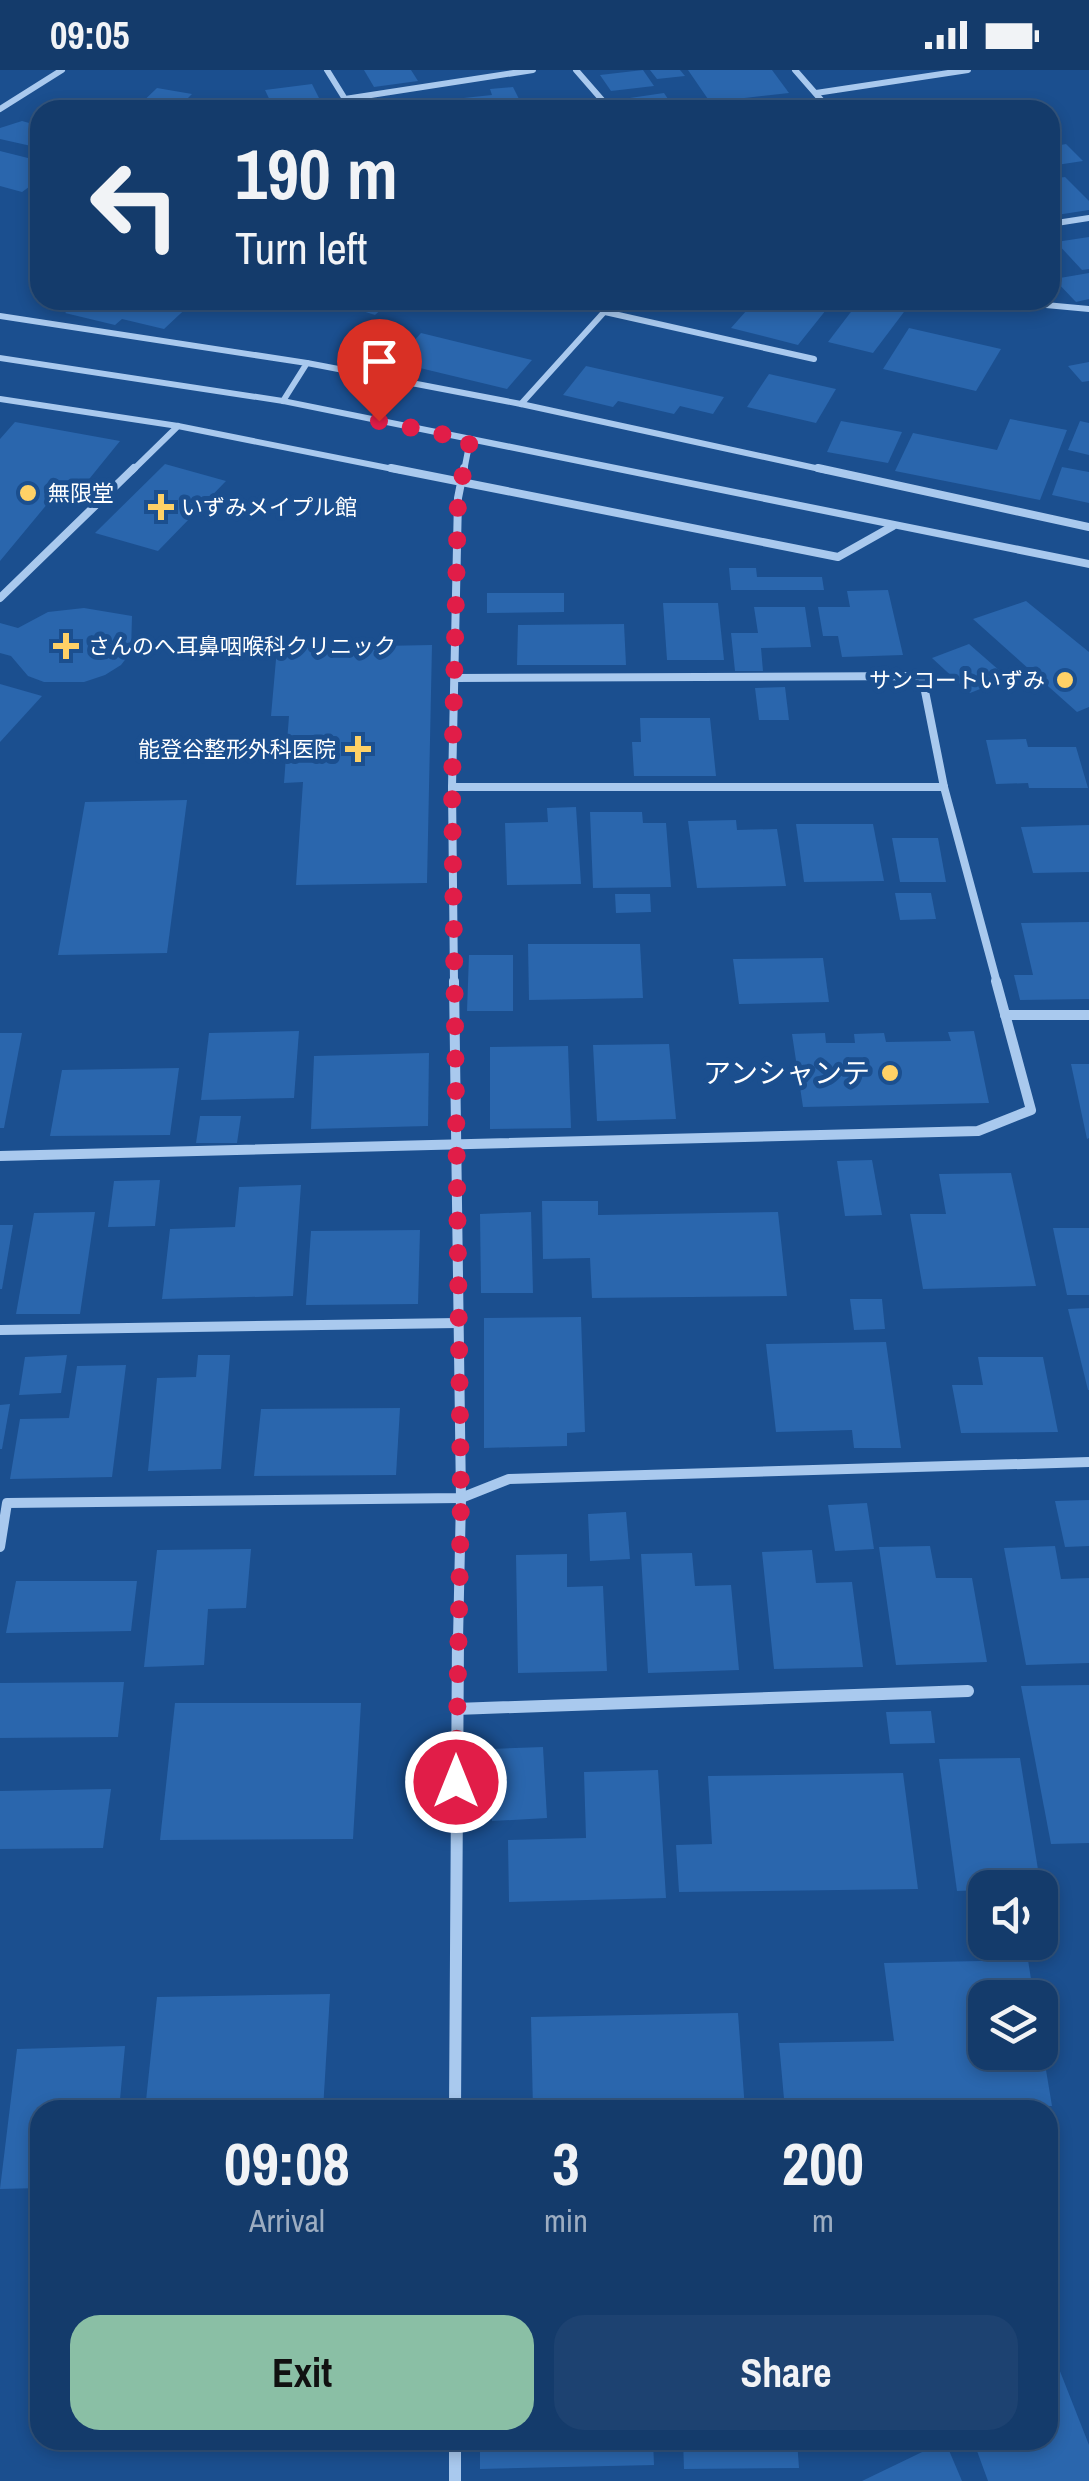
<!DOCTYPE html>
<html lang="en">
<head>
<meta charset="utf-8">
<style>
	:root { --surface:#143b6b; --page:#1d4271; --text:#f1f3f6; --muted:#9dadc1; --line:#33557e; --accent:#8abfa5 }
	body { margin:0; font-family:"Archivo Narrow","Noto Sans JP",sans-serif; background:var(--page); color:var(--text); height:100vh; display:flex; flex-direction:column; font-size:38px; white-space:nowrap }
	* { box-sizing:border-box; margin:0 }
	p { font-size:32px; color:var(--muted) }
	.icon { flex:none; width:55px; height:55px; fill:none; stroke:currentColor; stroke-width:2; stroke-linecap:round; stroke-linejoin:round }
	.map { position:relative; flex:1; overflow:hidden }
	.side { position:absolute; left:30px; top:2030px; width:1028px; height:350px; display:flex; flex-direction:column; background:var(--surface); border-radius:30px; box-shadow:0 5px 15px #0003,0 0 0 2px var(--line) }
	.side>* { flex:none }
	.hud { position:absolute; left:30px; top:30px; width:1030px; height:210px; border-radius:30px; box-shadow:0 5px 15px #0003,0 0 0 2px var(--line); background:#143b6b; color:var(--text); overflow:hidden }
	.buttons { position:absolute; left:968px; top:1800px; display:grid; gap:20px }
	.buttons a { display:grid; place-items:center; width:90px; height:90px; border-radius:20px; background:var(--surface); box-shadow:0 5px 15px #0003,0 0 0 2px var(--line); font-size:50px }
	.pin { position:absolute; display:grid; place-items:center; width:85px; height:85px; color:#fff; margin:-102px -42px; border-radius:50% 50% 50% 0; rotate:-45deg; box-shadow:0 0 10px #0007 }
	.pin .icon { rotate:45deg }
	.me { position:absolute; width:110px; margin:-55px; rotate:0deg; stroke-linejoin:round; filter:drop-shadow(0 0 8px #0008) }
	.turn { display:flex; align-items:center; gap:35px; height:210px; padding:0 40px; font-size:45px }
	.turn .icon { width:130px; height:130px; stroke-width:2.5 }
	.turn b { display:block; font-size:70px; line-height:85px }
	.eta { display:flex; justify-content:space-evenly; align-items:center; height:170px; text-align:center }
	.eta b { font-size:60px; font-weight:800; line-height:70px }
	.action { display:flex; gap:20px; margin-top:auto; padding:20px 40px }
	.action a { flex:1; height:115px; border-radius:30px; background:var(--accent); color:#111; font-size:40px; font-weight:800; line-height:115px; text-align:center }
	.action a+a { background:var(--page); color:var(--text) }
	.status { display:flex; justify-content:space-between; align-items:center; height:70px; padding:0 50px; background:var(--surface); direction:ltr }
	.status svg { height:28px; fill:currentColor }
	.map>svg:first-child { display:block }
	.building { fill:#2a66ad }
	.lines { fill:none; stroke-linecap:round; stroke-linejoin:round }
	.minor-far3 { stroke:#a9c9ee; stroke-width:6 }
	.minor-far2 { stroke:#a9c9ee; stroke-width:8 }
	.minor-far1 { stroke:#a9c9ee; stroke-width:10 }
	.minor { stroke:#a9c9ee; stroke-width:12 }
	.tertiary { fill:#a9c9ee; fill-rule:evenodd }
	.route { stroke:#e11d48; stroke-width:18; stroke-dasharray:0 32.4 }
	.poi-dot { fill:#ffd166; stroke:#1b4f8f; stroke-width:4 }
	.labels { text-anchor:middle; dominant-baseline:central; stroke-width:10; stroke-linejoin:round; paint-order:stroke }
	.far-poi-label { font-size:22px; fill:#fff; stroke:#1b4f8f; text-anchor:start }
	.poi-label { font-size:28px; fill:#fff; stroke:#1b4f8f; text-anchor:end }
</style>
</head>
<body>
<div class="status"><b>09:05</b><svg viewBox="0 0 49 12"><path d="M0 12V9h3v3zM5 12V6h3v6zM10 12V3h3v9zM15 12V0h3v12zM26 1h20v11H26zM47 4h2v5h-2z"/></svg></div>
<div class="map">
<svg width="1089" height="2411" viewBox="0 0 1089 2411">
	<rect width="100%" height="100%" fill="#1b4f8f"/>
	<g class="building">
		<path d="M 364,0 L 411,0 L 418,11 L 374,17 Z"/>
		<path d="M 643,0 L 654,16 L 611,21 L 600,5 Z"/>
		<path d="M 650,0 L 680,0 L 685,6 L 657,9 Z"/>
		<path d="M 688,0 L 772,0 L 789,23 L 710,32 Z"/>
		<path d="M 312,14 L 321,32 L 274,39 L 265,20 Z"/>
		<path d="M 513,17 L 523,37 L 459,40 L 454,29 L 492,25 L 490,19 Z"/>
		<path d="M 157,18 L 192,24 L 176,40 L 134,40 Z"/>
		<path d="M 664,23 L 674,38 L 623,40 L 616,30 Z"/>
		<path d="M 964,30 L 975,40 L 919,37 Z"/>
		<path d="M 796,31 L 803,40 L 743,40 L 743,38 Z"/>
		<path d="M 22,51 L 40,56 L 40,78 L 0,69 L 0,58 Z"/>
		<path d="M 1066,74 L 1083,91 L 1050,96 L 1050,77 Z"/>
		<path d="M 0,81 L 40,91 L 40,102 L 28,110 L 36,112 L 22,122 L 0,116 Z"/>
		<path d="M 1065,107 L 1089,131 L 1089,140 L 1050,146 L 1050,109 Z"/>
		<path d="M 1089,167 L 1089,199 L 1082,200 L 1056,172 Z"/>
		<path d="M 1089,203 L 1089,229 L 1076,232 L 1054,209 Z"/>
		<path d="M 117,230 L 195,230 L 164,259 L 122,249 L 115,255 L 65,243 L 79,232 L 107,239 Z"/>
		<path d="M 328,230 L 392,230 L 375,245 Z"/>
		<path d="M 666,230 L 712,230 L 703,241 Z"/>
		<path d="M 768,230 L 834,230 L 798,275 L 731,258 L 747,240 L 758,242 Z"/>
		<path d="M 860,230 L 910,234 L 873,283 L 828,272 Z"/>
		<path d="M 909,258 L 1001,279 L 976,321 L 883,299 Z"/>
		<path d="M 421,263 L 532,290 L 507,319 L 395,292 Z"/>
		<path d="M 1089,292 L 1089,311 L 1082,312 L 1068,296 Z"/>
		<path d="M 586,296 L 724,327 L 713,344 L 680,336 L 674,344 L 618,331 L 613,337 L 563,325 Z"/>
		<path d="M 769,304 L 836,319 L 816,353 L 747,337 Z"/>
		<path d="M 1010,349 L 1067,360 L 1040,430 L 895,401 L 913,363 L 997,380 Z"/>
		<path d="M 841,351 L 902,362 L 888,393 L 827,382 Z"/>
		<path d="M 1080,351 L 1089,353 L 1089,385 L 1068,380 Z"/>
		<path d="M 15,352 L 120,371 L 77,424 L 58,421 L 0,491 L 0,369 Z"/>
		<path d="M 165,394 L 226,411 L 158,481 L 95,463 Z"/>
		<path d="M 1062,397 L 1089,402 L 1089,433 L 1052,425 Z"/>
		<path d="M 729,498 L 756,498 L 757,507 L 822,507 L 824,520 L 731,520 Z"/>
		<path d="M 888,520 L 903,585 L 842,587 L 838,566 L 823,566 L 818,537 L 850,537 L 847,521 Z"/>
		<path d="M 487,523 L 564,523 L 564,542 L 487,543 Z"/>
		<path d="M 1026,531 L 1089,582 L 1089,637 L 1077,642 L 973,549 Z"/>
		<path d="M 663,533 L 718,533 L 724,590 L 667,590 Z"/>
		<path d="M 754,537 L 805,537 L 811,577 L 761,578 L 763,601 L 735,601 L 731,563 L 758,563 Z"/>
		<path d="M 84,538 L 132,546 L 131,582 L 121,595 L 105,605 L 84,612 L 44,612 L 28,606 L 11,586 L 0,583 L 0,553 L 18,558 L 48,542 Z"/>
		<path d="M 624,554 L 626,595 L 517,595 L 518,555 Z"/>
		<path d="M 969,574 L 1008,608 L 970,623 L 932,588 Z"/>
		<path d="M 432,575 L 427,813 L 296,815 L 303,712 L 284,713 L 289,646 L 271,646 L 277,578 Z"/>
		<path d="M 0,614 L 42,626 L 0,672 Z"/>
		<path d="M 785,617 L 789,650 L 759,650 L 755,618 Z"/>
		<path d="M 640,648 L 710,648 L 716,706 L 634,706 L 632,672 L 641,672 Z"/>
		<path d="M 1026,669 L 1028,677 L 1076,677 L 1088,718 L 1029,718 L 1028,713 L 996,714 L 986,670 Z"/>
		<path d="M 187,730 L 167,883 L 58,885 L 85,732 Z"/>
		<path d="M 576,737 L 581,814 L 507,815 L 505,753 L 548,752 L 547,738 Z"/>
		<path d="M 590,742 L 642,742 L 643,753 L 666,753 L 671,817 L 593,818 Z"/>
		<path d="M 736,750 L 737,760 L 777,759 L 786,816 L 697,818 L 688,751 Z"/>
		<path d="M 796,754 L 873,754 L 884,811 L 804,812 Z"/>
		<path d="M 1089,755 L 1089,802 L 1033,803 L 1021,757 Z"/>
		<path d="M 892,768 L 938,768 L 946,812 L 900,812 Z"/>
		<path d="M 895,823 L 931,823 L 936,849 L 900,850 Z"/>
		<path d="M 615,824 L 650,824 L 651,842 L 616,843 Z"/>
		<path d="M 1089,852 L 1089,929 L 1020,930 L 1014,905 L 1033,905 L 1021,853 Z"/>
		<path d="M 528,874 L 640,874 L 643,928 L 529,930 Z"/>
		<path d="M 469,885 L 513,885 L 513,941 L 467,941 Z"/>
		<path d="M 823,888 L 829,932 L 739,934 L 733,889 Z"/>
		<path d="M 299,961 L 294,1028 L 201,1030 L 209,963 Z"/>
		<path d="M 974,961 L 989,1033 L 803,1037 L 792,964 L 825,963 L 826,973 L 855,973 L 854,964 L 884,963 L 886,972 L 951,971 L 948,962 Z"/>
		<path d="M 0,963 L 22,963 L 4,1058 L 0,1058 Z"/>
		<path d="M 669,974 L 676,1049 L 597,1051 L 593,975 Z"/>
		<path d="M 568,976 L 571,1058 L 490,1059 L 490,977 Z"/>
		<path d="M 429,983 L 428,1056 L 311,1059 L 314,986 Z"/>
		<path d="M 1071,994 L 1089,994 L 1089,1068 L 1087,1069 Z"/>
		<path d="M 179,998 L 170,1065 L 50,1066 L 62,1000 Z"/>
		<path d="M 200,1046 L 241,1046 L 237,1073 L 196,1073 Z"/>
		<path d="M 872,1090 L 882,1145 L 845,1146 L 837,1091 Z"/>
		<path d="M 1011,1103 L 1036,1216 L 923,1219 L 910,1144 L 946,1144 L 939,1104 Z"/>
		<path d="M 160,1110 L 155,1156 L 108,1157 L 114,1111 Z"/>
		<path d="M 301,1115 L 293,1226 L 162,1229 L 170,1159 L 235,1157 L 239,1117 Z"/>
		<path d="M 542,1131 L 598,1131 L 598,1145 L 778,1142 L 787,1226 L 592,1228 L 590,1188 L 543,1189 Z"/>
		<path d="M 95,1142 L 80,1244 L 16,1244 L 34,1143 Z"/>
		<path d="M 531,1142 L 533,1223 L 481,1223 L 480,1144 Z"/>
		<path d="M 0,1155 L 13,1155 L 2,1219 L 0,1219 Z"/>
		<path d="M 1053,1158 L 1089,1158 L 1089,1225 L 1067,1225 Z"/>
		<path d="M 420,1160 L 418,1234 L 306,1235 L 311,1161 Z"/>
		<path d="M 850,1229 L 882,1229 L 885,1259 L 854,1260 Z"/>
		<path d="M 1089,1238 L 1089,1320 L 1088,1320 L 1068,1239 Z"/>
		<path d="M 581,1247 L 585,1362 L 567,1363 L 567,1376 L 484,1378 L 484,1248 Z"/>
		<path d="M 886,1272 L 901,1378 L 854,1378 L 852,1360 L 776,1362 L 766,1274 Z"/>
		<path d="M 67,1285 L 61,1323 L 19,1325 L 25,1287 Z"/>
		<path d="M 198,1285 L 230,1285 L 221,1399 L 148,1401 L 157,1308 L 196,1307 Z"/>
		<path d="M 978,1287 L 1043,1287 L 1058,1362 L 961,1363 L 952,1315 L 983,1315 Z"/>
		<path d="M 126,1295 L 112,1407 L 10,1409 L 20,1349 L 69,1348 L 77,1296 Z"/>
		<path d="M 10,1334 L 2,1379 L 0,1379 L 0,1335 Z"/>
		<path d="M 400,1338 L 396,1405 L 254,1406 L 261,1339 Z"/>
		<path d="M 1089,1430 L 1089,1476 L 1065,1477 L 1055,1431 Z"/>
		<path d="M 867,1433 L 874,1479 L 835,1481 L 828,1435 Z"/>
		<path d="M 626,1442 L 630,1489 L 590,1491 L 588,1444 Z"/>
		<path d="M 930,1476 L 936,1508 L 972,1508 L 987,1592 L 896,1595 L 879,1477 Z"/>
		<path d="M 1055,1476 L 1061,1509 L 1089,1508 L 1089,1593 L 1026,1595 L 1004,1478 Z"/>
		<path d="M 251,1479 L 246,1538 L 208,1539 L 204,1595 L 144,1597 L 157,1480 Z"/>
		<path d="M 812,1480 L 816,1513 L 852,1512 L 863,1597 L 774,1599 L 762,1482 Z"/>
		<path d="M 692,1483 L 695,1516 L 731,1515 L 739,1600 L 648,1603 L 641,1484 Z"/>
		<path d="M 567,1484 L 567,1517 L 603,1516 L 607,1601 L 518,1603 L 516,1485 Z"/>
		<path d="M 16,1511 L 137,1511 L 131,1561 L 6,1563 Z"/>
		<path d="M 124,1612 L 118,1667 L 0,1668 L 0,1613 Z"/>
		<path d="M 1089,1615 L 1089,1773 L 1051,1774 L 1021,1616 Z"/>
		<path d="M 175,1633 L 361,1633 L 353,1769 L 160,1770 Z"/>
		<path d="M 931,1641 L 935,1673 L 890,1674 L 886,1642 Z"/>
		<path d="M 543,1677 L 547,1748 L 492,1751 L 490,1679 Z"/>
		<path d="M 1020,1688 L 1041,1818 L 957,1821 L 939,1689 Z"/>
		<path d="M 658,1700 L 666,1828 L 509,1832 L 508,1770 L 586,1768 L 584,1702 Z"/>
		<path d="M 903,1703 L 918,1819 L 679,1822 L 676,1775 L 712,1774 L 708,1706 Z"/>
		<path d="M 111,1719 L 103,1778 L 0,1779 L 0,1721 Z"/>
		<path d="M 1028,1890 L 1034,1928 L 985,1928 L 985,1982 L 1043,1982 L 1052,2036 L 785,2040 L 779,1973 L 894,1971 L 884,1893 Z"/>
		<path d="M 330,1924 L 323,2040 L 145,2040 L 157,1927 Z"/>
		<path d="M 738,1943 L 745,2040 L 533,2040 L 531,1947 Z"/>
		<path d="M 125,1976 L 119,2040 L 40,2040 L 40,2118 L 0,2119 L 17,1979 Z"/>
		<path d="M 1054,2286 L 1089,2375 L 1089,2411 L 988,2411 L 973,2370 L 1048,2370 L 1048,2289 Z"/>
		<path d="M 480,2370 L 653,2370 L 654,2395 L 480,2399 Z"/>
		<path d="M 683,2370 L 797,2370 L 799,2398 L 684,2399 Z"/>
		<path d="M 945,2371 L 962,2411 L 862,2411 Z"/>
	</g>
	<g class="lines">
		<g class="minor-far3">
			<path d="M 327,0 L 345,29 L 533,0"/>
			<path d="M 576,0 L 603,31 L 600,40"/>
			<path d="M 795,0 L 830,40"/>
			<path d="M 816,23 L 968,0"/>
			<path d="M 0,39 L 62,0"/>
			<path d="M 1050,154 L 1089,148"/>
			<path d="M 947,230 L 993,232"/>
			<path d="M 991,230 L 1089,239"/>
			<path d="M 605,242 L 814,289"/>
			<path d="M 0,246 L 307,293 L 283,331"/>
			<path d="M 307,293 L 521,334 L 829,401"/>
			<path d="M 0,329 L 178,356 L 403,401"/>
			<path d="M 521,334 L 615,230"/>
			<path d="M 132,401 L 178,356"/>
			<path d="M 464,401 L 470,370"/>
		</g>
		<g class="minor-far2">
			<path d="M 391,398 L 838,487 L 893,456"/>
			<path d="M 818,398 L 1089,457"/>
			<path d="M 0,528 L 134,398"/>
			<path d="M 455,608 L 922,606 L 944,717 L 997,913"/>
			<path d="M 452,717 L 944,717"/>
			<path d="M 454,913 L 452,717 L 458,428 L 464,398"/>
		</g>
		<g class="minor-far1">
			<path d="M 454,911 L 461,1428 L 458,1570"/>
			<path d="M 1005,945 L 1089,945"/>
			<path d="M 0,1086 L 978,1061 L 1031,1040 L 996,911"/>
			<path d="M 0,1260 L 458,1253"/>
			<path d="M 0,1477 L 7,1433 L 461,1428 L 509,1409 L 1089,1392"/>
		</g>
		<g class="minor">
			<path d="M 456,1639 L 968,1621"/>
			<path d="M 455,2040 L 458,1567"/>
			<path d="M 455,2370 L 455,2411"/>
		</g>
		<path class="tertiary" d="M 0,285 L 283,328 L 1089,490 L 1089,498 L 283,334 L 0,291 Z"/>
	</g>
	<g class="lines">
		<path class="route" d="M 379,351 L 470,370 L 458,428 L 452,717 L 461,1428 L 456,1712"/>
	</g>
	<g class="poi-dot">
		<circle cx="28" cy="423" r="10"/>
		<path d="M156 422h10v10h10v10h-10v10h-10v-10h-10v-10h10z"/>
		<path d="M61 561h10v10h10v10h-10v10h-10v-10h-10v-10h10z"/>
		<circle cx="1065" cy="610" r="10"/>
		<path d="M353 664h10v10h10v10h-10v10h-10v-10h-10v-10h10z"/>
		<circle cx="890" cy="1003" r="10"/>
	</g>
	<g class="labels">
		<g class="far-poi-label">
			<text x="48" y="423">無限堂</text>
			<text x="181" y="437">いずみメイプル館</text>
			<text x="88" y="576">さんのへ耳鼻咽喉科クリニック</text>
			<text x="1045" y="610" text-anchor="end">サンコートいずみ</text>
			<text x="336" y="679" text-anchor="end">能登谷整形外科医院</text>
		</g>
		<g class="poi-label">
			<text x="870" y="1003">アンシャンテ</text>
		</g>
	</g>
</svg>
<div class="buttons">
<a><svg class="icon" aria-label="sound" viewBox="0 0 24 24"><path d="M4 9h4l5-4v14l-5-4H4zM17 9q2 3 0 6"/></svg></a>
<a><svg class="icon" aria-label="layers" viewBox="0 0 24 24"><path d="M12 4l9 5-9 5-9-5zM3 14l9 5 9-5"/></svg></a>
</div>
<div class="pin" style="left:379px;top:351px;background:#d93025"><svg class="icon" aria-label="arrive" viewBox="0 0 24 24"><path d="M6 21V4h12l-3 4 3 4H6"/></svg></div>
<svg class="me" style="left:456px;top:1712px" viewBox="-20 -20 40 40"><circle r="17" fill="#e11d48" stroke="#fff" stroke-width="3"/><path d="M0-11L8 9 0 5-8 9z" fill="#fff"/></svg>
<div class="hud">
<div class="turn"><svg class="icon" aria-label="left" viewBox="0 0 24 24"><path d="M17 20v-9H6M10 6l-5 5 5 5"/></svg><div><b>190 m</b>Turn left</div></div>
</div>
<section class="side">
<div class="eta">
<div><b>09:08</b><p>Arrival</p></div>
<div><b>3</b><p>min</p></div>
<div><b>200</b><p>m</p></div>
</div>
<div class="action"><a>Exit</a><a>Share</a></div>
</section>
</div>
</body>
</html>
